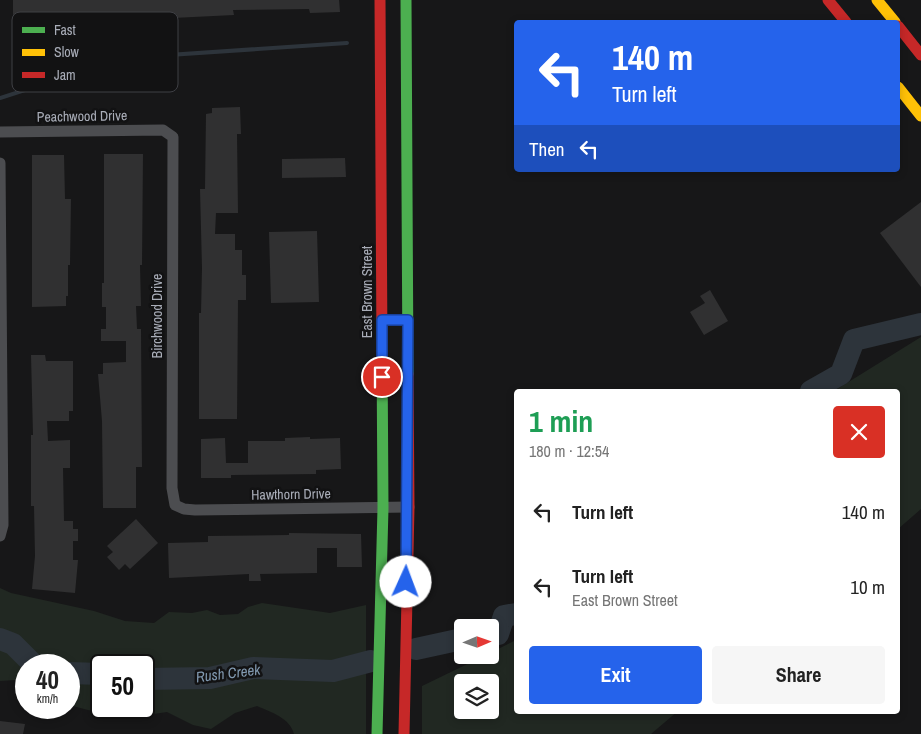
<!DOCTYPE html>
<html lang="en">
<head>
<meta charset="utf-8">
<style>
	:root { --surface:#fff; --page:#f6f6f6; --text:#222; --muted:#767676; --accent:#2563eb }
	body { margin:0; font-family:"Archivo Narrow",sans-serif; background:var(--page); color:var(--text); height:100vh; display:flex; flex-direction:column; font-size:19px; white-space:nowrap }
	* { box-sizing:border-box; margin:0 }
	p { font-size:16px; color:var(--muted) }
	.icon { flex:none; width:28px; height:28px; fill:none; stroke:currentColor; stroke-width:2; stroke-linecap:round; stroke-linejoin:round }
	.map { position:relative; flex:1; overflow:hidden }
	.side { position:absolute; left:514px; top:389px; width:386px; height:325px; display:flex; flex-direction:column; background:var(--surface); border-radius:5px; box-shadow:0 2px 8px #0003 }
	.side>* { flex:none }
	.banner { position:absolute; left:514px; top:20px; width:386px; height:152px; border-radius:5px; box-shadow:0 2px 8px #0003; background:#2563eb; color:#fff; overflow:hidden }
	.needle { width:32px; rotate:88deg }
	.tools { position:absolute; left:454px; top:619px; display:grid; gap:10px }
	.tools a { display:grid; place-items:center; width:45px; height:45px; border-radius:5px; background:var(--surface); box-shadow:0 2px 8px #0003; font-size:25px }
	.speed { position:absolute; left:15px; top:654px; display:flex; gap:10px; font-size:25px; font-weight:700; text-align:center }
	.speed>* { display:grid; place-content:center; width:65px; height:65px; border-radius:50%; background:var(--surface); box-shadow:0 2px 8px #0003; line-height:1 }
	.speed small { font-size:12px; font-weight:400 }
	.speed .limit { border:2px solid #111; border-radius:8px; background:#fff; color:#111 }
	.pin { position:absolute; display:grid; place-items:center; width:42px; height:42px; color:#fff; margin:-21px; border:2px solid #fff; border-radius:50%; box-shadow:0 1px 5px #0007 }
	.me { position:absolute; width:55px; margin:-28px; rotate:2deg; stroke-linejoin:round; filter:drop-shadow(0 0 4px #0008) }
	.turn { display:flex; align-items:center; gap:18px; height:105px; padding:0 15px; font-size:22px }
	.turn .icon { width:65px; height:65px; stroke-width:2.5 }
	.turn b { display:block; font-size:35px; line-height:42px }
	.then { display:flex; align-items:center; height:48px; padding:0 15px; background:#0003; gap:10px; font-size:19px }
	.round { display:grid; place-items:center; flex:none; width:52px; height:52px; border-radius:5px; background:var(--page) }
	.head { display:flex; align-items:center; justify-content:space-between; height:85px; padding:0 15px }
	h1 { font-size:30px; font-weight:700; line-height:38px; color:#1e9e55 }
	.cta { display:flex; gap:10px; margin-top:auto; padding:10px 15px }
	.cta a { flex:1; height:58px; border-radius:5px; background:var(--accent); color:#fff; font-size:20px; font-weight:700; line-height:58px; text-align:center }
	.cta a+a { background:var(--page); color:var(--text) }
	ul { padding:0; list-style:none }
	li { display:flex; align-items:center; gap:15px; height:75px; padding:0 15px }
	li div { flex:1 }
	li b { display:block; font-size:19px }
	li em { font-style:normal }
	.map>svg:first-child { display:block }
	.green { fill:#212822; fill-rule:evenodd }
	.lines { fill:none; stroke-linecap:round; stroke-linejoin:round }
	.stream { stroke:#2d343b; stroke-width:4 }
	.river { stroke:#2d343b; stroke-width:22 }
	.building { fill:#303031 }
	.street { stroke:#4c4d50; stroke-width:11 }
	.fast { stroke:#4caf50; stroke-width:11 }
	.slow { stroke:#ffc107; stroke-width:11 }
	.jam { stroke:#c62828; stroke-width:11 }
	.route-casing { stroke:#184099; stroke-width:12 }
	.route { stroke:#2563eb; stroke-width:9 }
	.labels { text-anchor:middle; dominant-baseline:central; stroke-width:5; stroke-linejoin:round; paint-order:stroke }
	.street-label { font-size:14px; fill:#a9adb8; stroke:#121213 }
	.water-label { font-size:15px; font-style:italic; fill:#829ab1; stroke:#121213 }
	.key { fill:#121213; stroke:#3f4045; stroke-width:1 }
	.key-label { font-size:14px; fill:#a9adb8 }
</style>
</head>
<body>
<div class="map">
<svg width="921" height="734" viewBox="0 0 921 734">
	<rect width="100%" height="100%" fill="#171718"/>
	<g class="green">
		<path d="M 921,337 L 921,509 L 898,529 L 898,391 L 834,391 Z"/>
		<path d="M 0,588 L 11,593 L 94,611 L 125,621 L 154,623 L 169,612 L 192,613 L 207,610 L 220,615 L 238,614 L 248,607 L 262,603 L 330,613 L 366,605 L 366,734 L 294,734 C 290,718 271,712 257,706 L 235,713 L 211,729 L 193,725 L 167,712 L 134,717 L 107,715 L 69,705 L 69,665 L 26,665 L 26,686 L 16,680 L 0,681 ZM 101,665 L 144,665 L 144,708 L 101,708 Z"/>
		<path d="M 516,640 L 516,711 L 678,711 L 651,734 L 422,734 L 422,686 L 486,655 L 490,655 L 490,653 ZM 462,682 L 490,682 L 490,710 L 462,710 Z"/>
	</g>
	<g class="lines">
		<path class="stream" d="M 0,98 L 124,58 L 347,43"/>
		<g class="river">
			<path d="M 811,391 L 841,374 L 854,340 L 921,324"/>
			<path d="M 490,635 L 498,634 L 504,616 L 516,614"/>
			<path d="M 0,639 L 13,644 L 34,665"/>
			<path d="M 416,649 L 462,639"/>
			<path d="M 69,673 L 101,674"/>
			<path d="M 144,679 L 210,678 L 253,668 L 333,671 L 371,661"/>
		</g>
	</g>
	<g class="building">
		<path d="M 13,0 L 339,0 L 340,12 L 310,13 L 309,9 L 233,10 L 234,15 L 173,18 L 173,22 L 138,23 L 137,12 L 84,13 L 83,19 L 51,19 L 51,14 L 13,15 Z"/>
		<path d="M 240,107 L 241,134 L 237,134 L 238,213 L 216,213 L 215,234 L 235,234 L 235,250 L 242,250 L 242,275 L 246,275 L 246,300 L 238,300 L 237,419 L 199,419 L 199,313 L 201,313 L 202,268 L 200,189 L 205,189 L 206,114 L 212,113 L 212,108 Z"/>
		<path d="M 104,154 L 143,154 L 142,265 L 140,265 L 141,306 L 136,306 L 137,329 L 141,329 L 142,467 L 136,467 L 136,508 L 103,508 L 102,421 L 98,374 L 103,374 L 103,363 L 126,362 L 126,341 L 101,341 L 101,329 L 106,329 L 106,307 L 102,307 L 102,283 L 104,283 Z"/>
		<path d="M 32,155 L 64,155 L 65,199 L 71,199 L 70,265 L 68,265 L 68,296 L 66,296 L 66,306 L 32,307 Z"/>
		<path d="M 345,158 L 346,177 L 282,178 L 282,159 Z"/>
		<path d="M 921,202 L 921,287 L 880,233 Z"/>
		<path d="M 317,231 L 319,302 L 271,303 L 269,232 Z"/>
		<path d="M 710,290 L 728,321 L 704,335 L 690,312 L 705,303 L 700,296 Z"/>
		<path d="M 31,355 L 45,355 L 46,361 L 73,361 L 73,411 L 69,411 L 69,421 L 47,421 L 48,441 L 70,440 L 70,468 L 63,468 L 64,521 L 73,521 L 73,529 L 78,529 L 78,541 L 73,541 L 73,560 L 78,560 L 75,593 L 32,589 L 35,556 L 34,506 L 31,506 L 31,435 L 33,435 Z"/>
		<path d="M 310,437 L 310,439 L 340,438 L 341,469 L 316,470 L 316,474 L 231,475 L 231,478 L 201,478 L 201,439 L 225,438 L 226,463 L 248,463 L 248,441 L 285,441 L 285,438 Z"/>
		<path d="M 136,519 L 158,543 L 130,569 L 125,564 L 119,570 L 107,557 L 113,552 L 107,546 Z"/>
		<path d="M 289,533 L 361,534 L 362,567 L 337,567 L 337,548 L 317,548 L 317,573 L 260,574 L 261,581 L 249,581 L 249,574 L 169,578 L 168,543 L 208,542 L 208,536 L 289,535 Z"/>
		<path d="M 0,721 L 25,724 L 23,734 L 0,734 Z"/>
	</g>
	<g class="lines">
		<g class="street">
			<path d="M 0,132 L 163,130 L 173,137 L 172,488 L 175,505 L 184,509 L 195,510 L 409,507"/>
			<path d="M 0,163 L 3,525 L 0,536"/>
		</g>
		<g class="fast">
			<path d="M 406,0 L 408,374"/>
			<path d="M 377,734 L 383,508 L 382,350"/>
		</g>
		<g class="slow">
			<path d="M 877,0 L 895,22"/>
			<path d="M 898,87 L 921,116"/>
		</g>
		<g class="jam">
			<path d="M 380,0 L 382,350"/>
			<path d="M 828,0 L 846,22"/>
			<path d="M 898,26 L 921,55"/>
			<path d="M 404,734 L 409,507 L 408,374"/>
		</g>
	</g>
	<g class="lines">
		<defs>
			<path id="route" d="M 382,377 L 382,320 L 408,320 L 406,582"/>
		</defs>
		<use href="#route" class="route-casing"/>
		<use href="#route" class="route"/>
	</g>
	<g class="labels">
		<g class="street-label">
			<text transform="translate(82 116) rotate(-1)">Peachwood Drive</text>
			<text transform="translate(367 292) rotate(-90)">East Brown Street</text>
			<text transform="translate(157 316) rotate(-90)">Birchwood Drive</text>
			<text transform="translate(291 494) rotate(-1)">Hawthorn Drive</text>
		</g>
		<g class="water-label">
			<text transform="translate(228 673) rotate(-7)">Rush Creek</text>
		</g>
	</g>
	<rect x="12" y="12" width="166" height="80" rx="8" class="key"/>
	<rect x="22" y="27" width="23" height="6" fill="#4caf50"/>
	<rect x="22" y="49" width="23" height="7" fill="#ffc107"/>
	<rect x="22" y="72" width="23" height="6" fill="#c62828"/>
	<g class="key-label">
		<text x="54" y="35">Fast</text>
		<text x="54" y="57">Slow</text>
		<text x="54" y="80">Jam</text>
	</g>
</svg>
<div class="tools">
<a><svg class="needle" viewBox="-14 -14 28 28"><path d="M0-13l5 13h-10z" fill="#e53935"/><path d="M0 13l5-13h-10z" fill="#767676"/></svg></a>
<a><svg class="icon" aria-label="layers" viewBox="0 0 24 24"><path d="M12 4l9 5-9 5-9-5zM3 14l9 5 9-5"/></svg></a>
</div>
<div class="speed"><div>40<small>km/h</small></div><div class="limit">50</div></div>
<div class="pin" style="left:382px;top:377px;background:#d93025"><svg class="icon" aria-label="arrive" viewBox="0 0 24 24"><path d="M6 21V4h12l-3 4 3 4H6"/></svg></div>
<svg class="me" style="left:406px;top:582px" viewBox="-20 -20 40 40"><circle r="19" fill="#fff"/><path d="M0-13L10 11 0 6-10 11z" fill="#2563eb"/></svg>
<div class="banner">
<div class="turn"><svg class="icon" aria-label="left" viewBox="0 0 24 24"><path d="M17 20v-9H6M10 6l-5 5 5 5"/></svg><div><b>140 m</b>Turn left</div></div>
<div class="then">Then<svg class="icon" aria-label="left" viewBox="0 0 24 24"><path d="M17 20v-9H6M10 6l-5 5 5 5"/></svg></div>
</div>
<section class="side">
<div class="head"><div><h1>1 min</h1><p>180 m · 12:54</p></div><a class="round" style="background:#d93025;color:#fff"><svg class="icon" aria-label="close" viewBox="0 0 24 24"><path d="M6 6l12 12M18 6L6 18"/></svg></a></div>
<ul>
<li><svg class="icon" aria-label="left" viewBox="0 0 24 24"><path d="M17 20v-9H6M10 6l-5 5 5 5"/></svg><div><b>Turn left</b></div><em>140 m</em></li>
<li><svg class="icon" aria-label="left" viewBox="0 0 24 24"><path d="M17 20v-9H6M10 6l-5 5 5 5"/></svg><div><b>Turn left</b><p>East Brown Street</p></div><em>10 m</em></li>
</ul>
<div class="cta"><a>Exit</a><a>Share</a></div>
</section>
</div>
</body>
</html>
